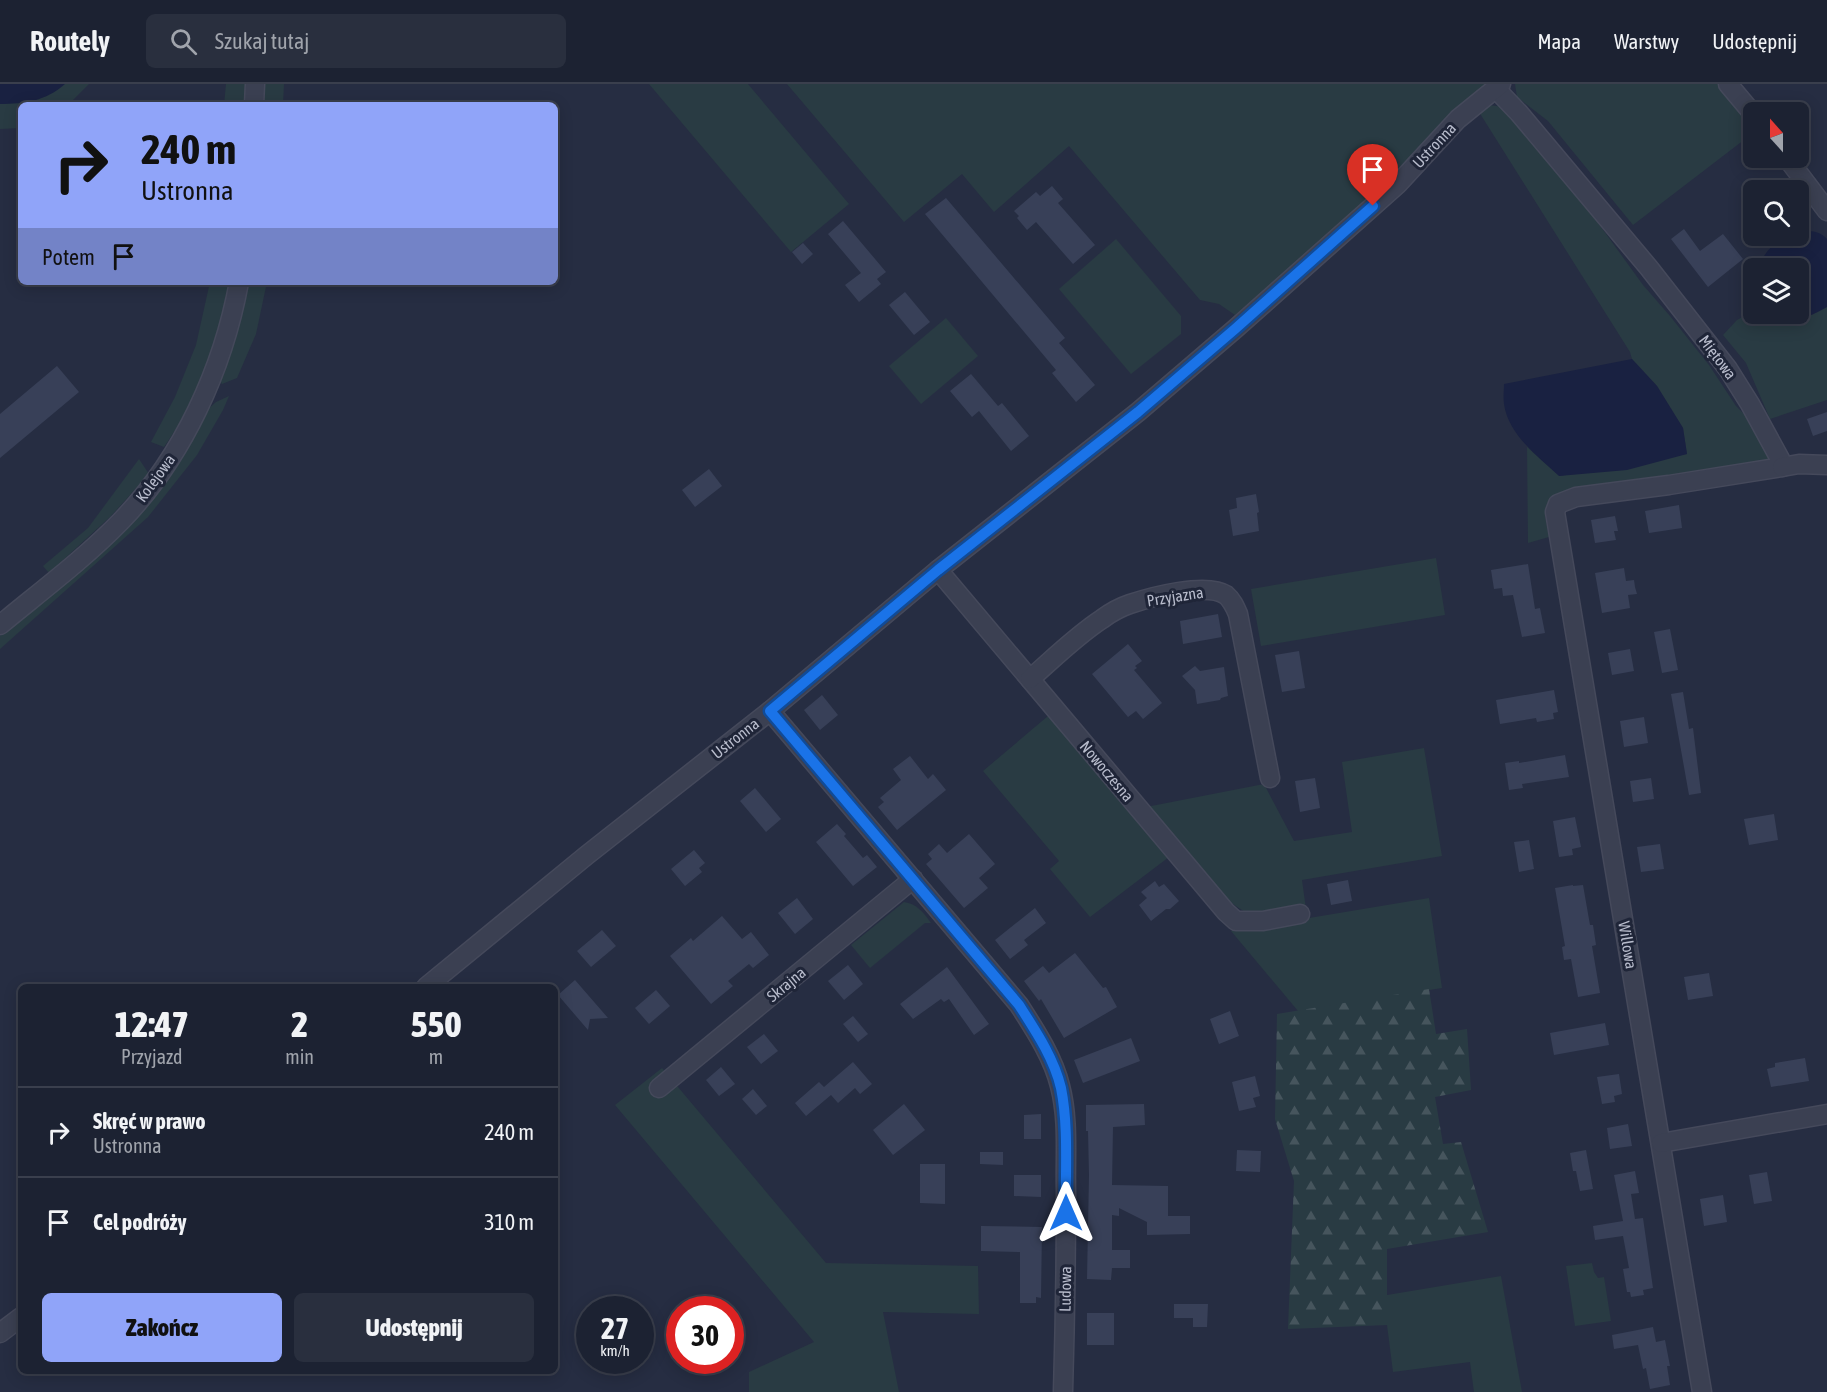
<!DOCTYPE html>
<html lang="pl">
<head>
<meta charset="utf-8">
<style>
	:root { --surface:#1c2232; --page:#292f3e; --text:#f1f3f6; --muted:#a0a4ac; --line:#3a3f4d; --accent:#90a4f9 }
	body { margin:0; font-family:"Asap Condensed",sans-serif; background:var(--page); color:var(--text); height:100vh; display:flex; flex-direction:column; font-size:22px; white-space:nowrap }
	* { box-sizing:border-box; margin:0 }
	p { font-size:20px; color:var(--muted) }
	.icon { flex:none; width:33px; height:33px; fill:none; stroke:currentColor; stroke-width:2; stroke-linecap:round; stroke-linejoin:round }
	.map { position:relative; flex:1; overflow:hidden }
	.sheet { position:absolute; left:18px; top:900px; width:540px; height:390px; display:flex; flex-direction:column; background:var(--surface); border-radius:9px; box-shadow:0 3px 15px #0003,0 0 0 2px var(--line) }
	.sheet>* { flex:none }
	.hud { position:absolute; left:18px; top:18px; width:540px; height:183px; border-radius:9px; box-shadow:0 3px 15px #0003,0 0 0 2px var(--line); background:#90a4f9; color:#111; overflow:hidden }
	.needle { width:39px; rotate:339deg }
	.buttons { position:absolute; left:1743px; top:18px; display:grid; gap:12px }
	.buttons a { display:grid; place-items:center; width:66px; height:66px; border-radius:9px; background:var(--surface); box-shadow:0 3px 15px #0003,0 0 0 2px var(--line); font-size:30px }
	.speed { position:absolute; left:576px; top:1212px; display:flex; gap:12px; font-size:30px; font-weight:700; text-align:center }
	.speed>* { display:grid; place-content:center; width:78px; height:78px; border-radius:50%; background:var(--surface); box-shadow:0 3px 15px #0003,0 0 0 2px var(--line); line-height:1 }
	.speed small { font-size:15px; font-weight:400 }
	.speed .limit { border:9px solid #d22; background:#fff; color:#111 }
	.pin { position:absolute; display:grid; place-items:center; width:51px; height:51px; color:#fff; margin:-62px -26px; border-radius:50% 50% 50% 0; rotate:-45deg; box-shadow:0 0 6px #0007 }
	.pin .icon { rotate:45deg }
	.me { position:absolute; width:66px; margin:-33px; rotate:0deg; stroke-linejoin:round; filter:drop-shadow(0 0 4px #0008) }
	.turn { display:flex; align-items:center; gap:21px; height:126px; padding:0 24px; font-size:27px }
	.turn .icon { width:78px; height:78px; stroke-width:2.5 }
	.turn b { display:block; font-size:42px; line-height:51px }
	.then { display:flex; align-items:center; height:57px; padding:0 24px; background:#0003; gap:12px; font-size:22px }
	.eta { display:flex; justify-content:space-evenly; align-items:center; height:102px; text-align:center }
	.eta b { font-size:36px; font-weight:800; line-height:42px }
	.button { display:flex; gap:12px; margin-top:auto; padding:12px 24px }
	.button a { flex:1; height:69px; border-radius:9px; background:var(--accent); color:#111; font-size:24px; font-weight:800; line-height:69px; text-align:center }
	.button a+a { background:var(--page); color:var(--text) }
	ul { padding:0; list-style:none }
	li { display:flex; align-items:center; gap:18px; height:90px; padding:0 24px; border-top:2px solid var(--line) }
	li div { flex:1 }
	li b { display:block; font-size:22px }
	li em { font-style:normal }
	header { display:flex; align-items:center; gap:36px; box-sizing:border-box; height:84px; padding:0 30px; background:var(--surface); border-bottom:2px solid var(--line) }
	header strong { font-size:28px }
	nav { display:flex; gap:33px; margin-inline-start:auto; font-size:21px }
	.search { width:420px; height:54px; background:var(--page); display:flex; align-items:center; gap:15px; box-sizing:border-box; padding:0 21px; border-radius:9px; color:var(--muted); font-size:22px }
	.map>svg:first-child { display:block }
	.green { fill:#293b43 }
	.forest { fill:url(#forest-firs) }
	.water { fill:#192141 }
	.building { fill:#384058 }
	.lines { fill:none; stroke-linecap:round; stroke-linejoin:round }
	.minor-casing { stroke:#45495b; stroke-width:21 }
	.minor { stroke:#3b4052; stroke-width:18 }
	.route-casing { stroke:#114b97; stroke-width:15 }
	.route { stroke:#1a73e8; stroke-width:10 }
	.labels { text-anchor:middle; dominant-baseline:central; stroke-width:6; stroke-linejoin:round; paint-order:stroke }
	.street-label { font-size:16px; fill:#b8bccc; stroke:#1f2538 }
</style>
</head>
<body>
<header>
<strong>Routely</strong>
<div class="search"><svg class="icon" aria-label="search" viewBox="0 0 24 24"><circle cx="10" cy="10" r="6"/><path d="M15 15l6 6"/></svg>Szukaj tutaj</div>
<nav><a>Mapa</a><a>Warstwy</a><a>Udostępnij</a></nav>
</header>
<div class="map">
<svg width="1827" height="1308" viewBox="0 0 1827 1308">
	<defs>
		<pattern id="forest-firs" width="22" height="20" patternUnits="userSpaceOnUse" patternTransform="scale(1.5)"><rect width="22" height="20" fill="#293b43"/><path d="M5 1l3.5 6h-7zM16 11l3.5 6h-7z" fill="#46555d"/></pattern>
	</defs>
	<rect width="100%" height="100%" fill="#262d42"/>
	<g class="green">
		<path d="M 0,0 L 89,0 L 68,21 L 21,21 L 21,44 L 0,45 Z"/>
		<path d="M 226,0 L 248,0 L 247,21 L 224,21 Z"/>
		<path d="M 262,0 L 284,0 L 283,21 L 261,21 Z"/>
		<path d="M 649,0 L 748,0 L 849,120 L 791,168 Z"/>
		<path d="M 787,0 L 1491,0 L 1470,14 L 1376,108 L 1235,231 L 1219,220 L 1200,216 L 1069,62 L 994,128 L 962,90 L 904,138 Z"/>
		<path d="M 1515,0 L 1721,0 L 1753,40 L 1753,49 L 1633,141 L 1548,37 L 1517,13 Z"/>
		<path d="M 1488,21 L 1505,23 L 1559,85 L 1643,201 L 1670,232 L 1709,281 L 1736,322 L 1756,342 L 1772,370 L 1770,378 L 1554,417 L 1545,432 L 1549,453 L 1528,459 L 1527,363 L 1560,392 L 1687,370 L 1683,344 L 1657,302 L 1632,275 L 1630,268 L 1479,28 Z"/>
		<path d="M 1116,155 L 1181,232 L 1181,250 L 1131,290 L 1059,205 Z"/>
		<path d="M 210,198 L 230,198 C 218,257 200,313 164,363 L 151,358 L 175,313 L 196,261 Z"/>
		<path d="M 245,198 L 267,198 L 256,250 L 237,294 L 222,300 L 219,296 Z"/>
		<path d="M 1827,223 L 1827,316 L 1770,335 L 1746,279 L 1723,251 L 1737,236 L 1753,227 L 1754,230 L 1777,230 L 1780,232 L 1812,231 Z"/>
		<path d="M 946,234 L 978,272 L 921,320 L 889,282 Z"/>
		<path d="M 229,312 L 223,326 L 197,371 L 148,433 L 0,565 L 0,552 L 41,519 L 145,424 L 182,375 L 206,327 L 216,318 Z"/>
		<path d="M 139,375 L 149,390 L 111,432 L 49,489 L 43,482 L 88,444 Z"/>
		<path d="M 1436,474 L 1445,531 L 1261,562 L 1251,505 Z"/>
		<path d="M 1048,632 L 1169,773 L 1090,833 L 1050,785 L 1059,777 L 983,687 Z"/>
		<path d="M 1424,664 L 1442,772 L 1302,796 L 1306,825 C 1296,827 1265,834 1256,832 C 1219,822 1171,753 1146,723 L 1264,700 L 1294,757 L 1352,748 L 1342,678 Z"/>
		<path d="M 1429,814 L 1442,904 L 1298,927 L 1231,847 Z"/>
		<path d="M 904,818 C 917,820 923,828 931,839 L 925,839 L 870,884 L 851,861 Z"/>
		<path d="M 662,984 L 826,1179 L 978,1182 L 979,1230 L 883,1228 L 899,1308 L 749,1308 L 749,1288 L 814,1258 L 615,1021 Z"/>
		<path d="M 1592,1179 L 1594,1188 L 1598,1194 L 1604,1193 L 1611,1237 L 1575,1242 L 1566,1182 Z"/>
		<path d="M 1501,1192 L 1522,1308 L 1474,1308 L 1470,1278 L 1393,1288 L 1387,1241 L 1387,1211 Z"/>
	</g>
	<path class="forest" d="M 1429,905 L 1436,950 L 1467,945 L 1471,1006 L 1435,1013 L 1443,1060 L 1461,1058 L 1488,1148 L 1387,1165 L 1387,1241 L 1288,1245 L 1294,1097 L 1275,1035 L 1277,930 Z"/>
	<g class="water">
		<path d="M 0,0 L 65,0 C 46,17 24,20 0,20 Z"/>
		<path d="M 1799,147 C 1810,147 1819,146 1827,155 L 1827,223 C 1812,231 1792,242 1777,230 L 1798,230 L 1798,184 L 1758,184 C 1765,166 1778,152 1798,152 Z"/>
		<path d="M 1632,275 L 1657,302 L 1683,344 L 1687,370 L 1627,386 L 1559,392 C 1538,373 1508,350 1504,320 C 1503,313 1504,306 1504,300 Z"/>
	</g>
	<g class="building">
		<path d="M 1052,102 L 1063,115 L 1058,119 L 1095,161 L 1073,180 L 1036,138 L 1027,146 L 1017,134 L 1019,132 L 1014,127 L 1036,108 L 1040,112 Z"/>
		<path d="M 946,114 L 1065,254 L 1059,259 L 1095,301 L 1076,318 L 1052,289 L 1056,286 L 925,130 Z"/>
		<path d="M 843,137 L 886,188 L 877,195 L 881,200 L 859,218 L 845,201 L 861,189 L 828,150 Z"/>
		<path d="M 1684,145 L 1700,167 L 1723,150 L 1743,175 L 1708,203 L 1671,155 Z"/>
		<path d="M 803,159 L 813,170 L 802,180 L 792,168 Z"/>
		<path d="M 905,208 L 930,238 L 914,251 L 889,221 Z"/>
		<path d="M 57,282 L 79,308 L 0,374 L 0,330 Z"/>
		<path d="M 971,290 L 998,322 L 1002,319 L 1029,352 L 1011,367 L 979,327 L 972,333 L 950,307 Z"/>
		<path d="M 1827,328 L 1827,347 L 1813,352 L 1807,335 Z"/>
		<path d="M 709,385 L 722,402 L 695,423 L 682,406 Z"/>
		<path d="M 1256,410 L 1259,428 L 1257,429 L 1259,447 L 1233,452 L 1229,426 L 1237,424 L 1236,414 Z"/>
		<path d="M 1679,421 L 1682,444 L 1649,449 L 1645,427 Z"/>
		<path d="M 1615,432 L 1618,447 L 1614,447 L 1616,456 L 1595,459 L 1591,436 Z"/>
		<path d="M 1528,480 L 1535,525 L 1540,524 L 1545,549 L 1522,553 L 1513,511 L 1503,512 L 1502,504 L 1494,505 L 1491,486 Z"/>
		<path d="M 1624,484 L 1626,497 L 1634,496 L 1635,503 L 1637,510 L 1628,511 L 1630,524 L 1602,529 L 1595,489 Z"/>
		<path d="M 1218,530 L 1222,553 L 1183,560 L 1180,537 Z"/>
		<path d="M 1670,545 L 1678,586 L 1662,589 L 1654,548 Z"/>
		<path d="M 1128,560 L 1142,577 L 1135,582 L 1137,584 L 1134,586 L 1162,619 L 1143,635 L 1136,627 L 1128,633 L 1092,590 Z"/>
		<path d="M 1630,565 L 1634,587 L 1612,591 L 1608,569 Z"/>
		<path d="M 1299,567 L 1305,604 L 1282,608 L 1275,571 Z"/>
		<path d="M 1195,582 L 1200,587 L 1224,583 L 1228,612 L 1221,614 L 1220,616 L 1197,620 L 1195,606 L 1182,592 Z"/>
		<path d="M 1554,606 L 1558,628 L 1553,629 L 1554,635 L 1537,638 L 1536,634 L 1500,640 L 1496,616 Z"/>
		<path d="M 1683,608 L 1689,645 L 1693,644 L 1701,709 L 1689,711 L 1671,610 Z"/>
		<path d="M 822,611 L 838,631 L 820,646 L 804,626 Z"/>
		<path d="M 1644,633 L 1648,659 L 1624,663 L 1620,637 Z"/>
		<path d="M 1565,671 L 1569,693 L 1522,700 L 1523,704 L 1509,706 L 1505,679 L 1519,677 L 1519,679 Z"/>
		<path d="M 910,672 L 928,695 L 933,690 L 946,706 L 897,746 L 878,723 L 884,718 L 880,714 L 901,696 L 893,685 Z"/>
		<path d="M 1315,694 L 1320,724 L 1300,728 L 1295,697 Z"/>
		<path d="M 1651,694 L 1654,715 L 1633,718 L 1630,697 Z"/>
		<path d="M 755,704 L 781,735 L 766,748 L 740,717 Z"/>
		<path d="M 1774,730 L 1778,756 L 1749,761 L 1744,735 Z"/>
		<path d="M 1575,733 L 1581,763 L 1572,765 L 1573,771 L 1559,773 L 1553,737 Z"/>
		<path d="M 837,740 L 846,750 L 844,752 L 863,774 L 867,771 L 877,783 L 853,802 L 816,758 Z"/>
		<path d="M 969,750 L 995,780 L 979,794 L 988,804 L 964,824 L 926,780 L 932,775 L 928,770 L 939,760 L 947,769 Z"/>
		<path d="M 1529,756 L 1534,785 L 1519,788 L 1514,758 Z"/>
		<path d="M 1660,760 L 1664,785 L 1641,788 L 1637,763 Z"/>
		<path d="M 694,766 L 705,779 L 699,784 L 702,788 L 685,802 L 671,785 Z"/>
		<path d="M 1348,796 L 1352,817 L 1331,821 L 1327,800 Z"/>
		<path d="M 1155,797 L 1159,803 L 1164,800 L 1179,817 L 1170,825 L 1166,825 L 1151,837 L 1139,821 L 1147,814 L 1141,808 Z"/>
		<path d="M 1573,801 L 1573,802 L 1583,801 L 1590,841 L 1593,841 L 1596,861 L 1592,862 L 1600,909 L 1578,913 L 1571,875 L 1564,876 L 1562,863 L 1565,862 L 1555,804 Z"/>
		<path d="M 797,814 L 813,835 L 795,850 L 778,829 Z"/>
		<path d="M 1035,824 L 1046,839 L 1024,856 L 1028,861 L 1010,875 L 995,856 Z"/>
		<path d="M 722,832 L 742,855 L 751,848 L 769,871 L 753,884 L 749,880 L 728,897 L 733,902 L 711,920 L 670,872 L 691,854 L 693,857 Z"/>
		<path d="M 602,846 L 616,862 L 591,883 L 577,867 Z"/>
		<path d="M 1075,869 L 1103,904 L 1106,903 L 1117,923 L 1064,954 L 1041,915 L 1039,917 L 1024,897 L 1043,882 L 1049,889 Z"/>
		<path d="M 848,881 L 863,900 L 844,916 L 828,897 Z"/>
		<path d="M 947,883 L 989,940 L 974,951 L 949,915 L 944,918 L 941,915 L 913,935 L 900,920 Z"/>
		<path d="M 1709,889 L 1713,912 L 1688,916 L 1684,893 Z"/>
		<path d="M 575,896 L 608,934 L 590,935 L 588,946 L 558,911 Z"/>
		<path d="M 656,906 L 670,922 L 649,940 L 635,924 Z"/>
		<path d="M 1230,927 L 1239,952 L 1219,960 L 1210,935 Z"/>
		<path d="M 853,932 L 868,950 L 858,958 L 843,940 Z"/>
		<path d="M 1605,939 L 1609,961 L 1554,971 L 1550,949 Z"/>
		<path d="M 764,950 L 778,967 L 761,980 L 747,963 Z"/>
		<path d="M 1131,954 L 1140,977 L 1083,999 L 1074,976 Z"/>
		<path d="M 1805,974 L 1809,997 L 1771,1003 L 1767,985 L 1775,983 L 1775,979 Z"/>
		<path d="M 853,978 L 872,1000 L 860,1010 L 855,1004 L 838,1019 L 831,1011 L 806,1032 L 795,1019 L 819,998 L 824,1003 Z"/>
		<path d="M 721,983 L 735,1000 L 719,1012 L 706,996 Z"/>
		<path d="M 1619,990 L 1622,1010 L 1614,1012 L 1615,1018 L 1602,1020 L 1597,993 Z"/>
		<path d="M 1255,992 L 1260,1012 L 1253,1014 L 1256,1023 L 1239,1027 L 1232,998 Z"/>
		<path d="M 753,1005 L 767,1022 L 756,1031 L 742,1015 Z"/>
		<path d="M 904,1020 L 925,1046 L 893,1071 L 873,1046 Z"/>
		<path d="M 1144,1020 L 1145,1041 L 1113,1043 L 1112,1101 L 1168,1102 L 1168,1132 L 1190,1132 L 1190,1150 L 1147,1151 L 1147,1138 L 1119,1124 L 1119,1132 L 1112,1131 L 1112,1166 L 1130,1166 L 1130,1184 L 1112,1184 L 1111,1196 L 1087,1195 L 1089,1091 L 1088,1047 L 1086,1047 L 1086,1021 Z"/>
		<path d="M 1041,1030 L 1041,1055 L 1024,1055 L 1024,1031 Z"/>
		<path d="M 1628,1040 L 1632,1062 L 1610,1065 L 1607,1044 Z"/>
		<path d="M 1237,1066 L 1261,1067 L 1260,1088 L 1236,1087 Z"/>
		<path d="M 1586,1066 L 1593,1105 L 1580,1107 L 1576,1087 L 1573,1087 L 1570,1069 Z"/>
		<path d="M 980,1068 L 1003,1068 L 1003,1081 L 980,1080 Z"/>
		<path d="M 920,1080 L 945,1080 L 945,1120 L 920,1119 Z"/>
		<path d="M 1635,1087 L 1639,1109 L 1631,1110 L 1635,1135 L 1643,1134 L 1653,1204 L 1643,1206 L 1644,1211 L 1631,1213 L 1630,1208 L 1627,1208 L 1623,1185 L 1629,1184 L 1623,1152 L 1595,1156 L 1593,1142 L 1623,1137 L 1614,1091 Z"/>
		<path d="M 1767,1088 L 1772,1117 L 1754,1120 L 1749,1091 Z"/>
		<path d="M 1014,1091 L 1041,1091 L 1041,1113 L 1014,1112 Z"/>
		<path d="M 1723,1111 L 1727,1138 L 1704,1142 L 1700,1115 Z"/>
		<path d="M 981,1142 L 1042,1143 L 1041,1214 L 1036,1213 L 1036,1219 L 1020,1219 L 1020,1168 L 981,1167 Z"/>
		<path d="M 1174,1220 L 1208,1220 L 1207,1243 L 1193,1243 L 1193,1234 L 1174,1234 Z"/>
		<rect x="1087" y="1229" width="27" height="32"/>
		<path d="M 1653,1243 L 1656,1258 L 1665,1256 L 1670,1282 L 1667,1282 L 1670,1301 L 1650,1305 L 1646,1284 L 1643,1285 L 1638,1261 L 1614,1265 L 1612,1251 Z"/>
	</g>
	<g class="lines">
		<defs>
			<g id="minor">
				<path d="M 1728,0 L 1754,31"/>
				<path d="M 1495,4 L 1519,29 L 1649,184 L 1728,285 L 1750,320 L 1780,375 L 1782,383 L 1669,401 L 1576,413 L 1558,420 L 1555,428 L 1702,1308"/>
				<path d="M 254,21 L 255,0"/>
				<path d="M 1787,74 L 1827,127"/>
				<path d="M 1782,383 L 1799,380 L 1827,381"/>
				<path d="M 938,486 L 1226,828 L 1236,837 L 1263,837 L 1300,830"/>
				<path d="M 0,541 C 41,507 84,475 121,437 C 183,373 223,285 239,198"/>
				<path d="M 1030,595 C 1053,575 1076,552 1102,535 C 1110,529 1121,523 1130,520 C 1151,513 1207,498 1226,511 C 1232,516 1235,523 1238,530 L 1270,694"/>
				<path d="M 770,627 L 1019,921 C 1035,946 1053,973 1060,1002 C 1069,1036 1065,1073 1066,1107 C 1066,1174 1065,1241 1063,1308"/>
				<path d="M 426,903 L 587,771 L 770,627 L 938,486 L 1138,328 L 1235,245 L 1398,100 L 1458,35 L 1501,0"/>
				<path d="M 659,1004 L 913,795"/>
				<path d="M 1661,1059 L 1827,1030"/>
				<path d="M 0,1249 L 21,1233"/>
			</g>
		</defs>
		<use href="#minor" class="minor-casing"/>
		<use href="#minor" class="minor"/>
	</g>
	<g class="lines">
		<defs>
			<path id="route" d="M 1066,1129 C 1065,1088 1069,1044 1061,1004 C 1054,974 1035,946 1019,921 L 770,627 L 938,486 L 1138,328 L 1235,245 L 1373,122"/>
		</defs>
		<use href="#route" class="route-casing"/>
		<use href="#route" class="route"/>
	</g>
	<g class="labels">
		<g class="street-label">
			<text transform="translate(1434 61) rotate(-47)">Ustronna</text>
			<text transform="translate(1718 273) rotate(53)">Miętowa</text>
			<text transform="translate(155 394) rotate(-54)">Kolejowa</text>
			<text transform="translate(1175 512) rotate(-9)">Przyjazna</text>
			<text transform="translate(735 654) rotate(-38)">Ustronna</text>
			<text transform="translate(1107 687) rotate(50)">Nowoczesna</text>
			<text transform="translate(1628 861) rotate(81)">Willowa</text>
			<text transform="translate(786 900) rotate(-39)">Skrajna</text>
			<text transform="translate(1065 1205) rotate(-89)">Ludowa</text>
		</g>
	</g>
</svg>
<div class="buttons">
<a><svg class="needle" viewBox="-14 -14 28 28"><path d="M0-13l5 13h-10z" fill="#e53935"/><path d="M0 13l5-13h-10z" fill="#a0a4ac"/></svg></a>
<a><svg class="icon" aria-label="search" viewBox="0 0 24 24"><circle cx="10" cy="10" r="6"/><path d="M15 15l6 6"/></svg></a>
<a><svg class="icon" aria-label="layers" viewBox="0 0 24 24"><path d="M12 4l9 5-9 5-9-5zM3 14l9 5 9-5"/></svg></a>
</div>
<div class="speed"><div>27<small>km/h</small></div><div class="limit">30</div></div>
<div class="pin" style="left:1373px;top:122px;background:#d93025"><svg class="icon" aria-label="arrive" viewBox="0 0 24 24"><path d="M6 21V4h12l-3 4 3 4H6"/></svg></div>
<svg class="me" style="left:1066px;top:1129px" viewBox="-20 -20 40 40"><path d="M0-17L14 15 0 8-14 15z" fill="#1a73e8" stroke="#fff" stroke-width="4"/></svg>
<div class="hud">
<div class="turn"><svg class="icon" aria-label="right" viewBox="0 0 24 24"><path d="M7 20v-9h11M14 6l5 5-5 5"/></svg><div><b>240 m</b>Ustronna</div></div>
<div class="then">Potem<svg class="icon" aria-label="arrive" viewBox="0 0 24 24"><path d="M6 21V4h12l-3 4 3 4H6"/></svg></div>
</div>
<section class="sheet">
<div class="eta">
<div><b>12:47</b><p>Przyjazd</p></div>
<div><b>2</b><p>min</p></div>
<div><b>550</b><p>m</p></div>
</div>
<ul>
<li><svg class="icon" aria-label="right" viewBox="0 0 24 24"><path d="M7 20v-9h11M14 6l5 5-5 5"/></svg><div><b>Skręć w prawo</b><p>Ustronna</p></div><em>240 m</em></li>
<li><svg class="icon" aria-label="arrive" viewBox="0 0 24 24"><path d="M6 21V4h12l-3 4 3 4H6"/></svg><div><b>Cel podróży</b></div><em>310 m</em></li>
</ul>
<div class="button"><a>Zakończ</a><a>Udostępnij</a></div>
</section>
</div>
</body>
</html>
